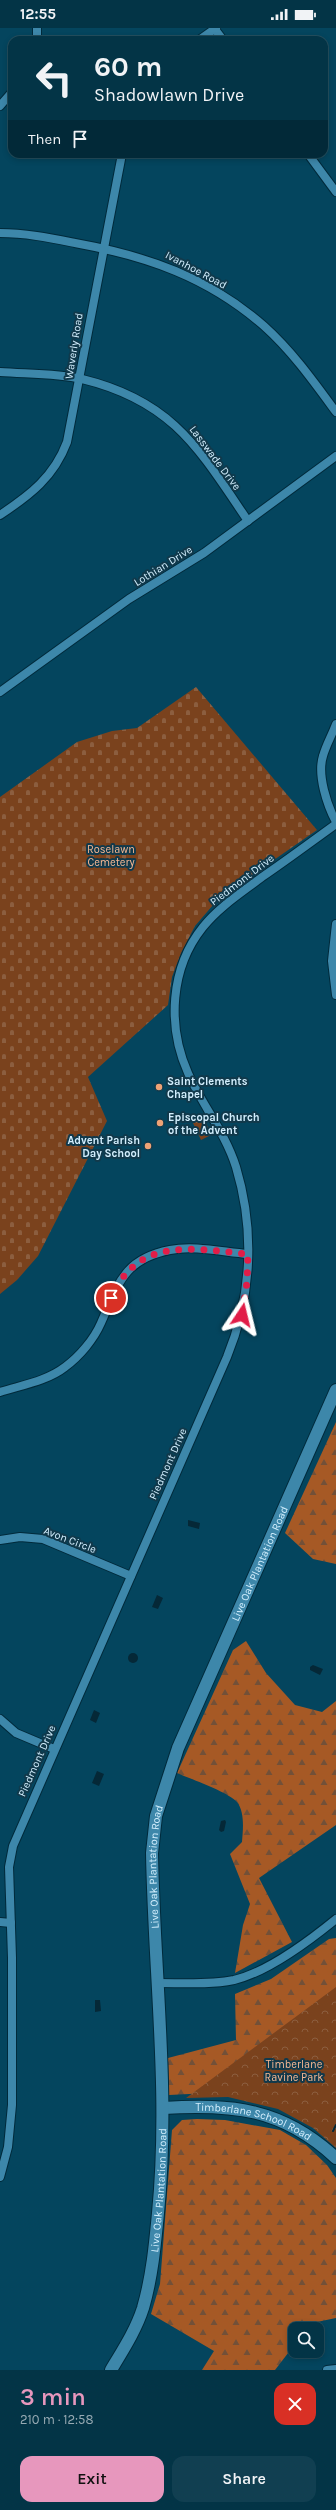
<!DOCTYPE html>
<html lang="en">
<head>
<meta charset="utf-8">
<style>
	:root { --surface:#033446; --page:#113f51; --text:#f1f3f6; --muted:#97aab3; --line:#244f5f; --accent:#e797bd }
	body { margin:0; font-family:Karla,sans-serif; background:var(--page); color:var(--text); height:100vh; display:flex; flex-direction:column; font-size:15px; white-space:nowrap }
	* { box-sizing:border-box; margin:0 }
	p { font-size:13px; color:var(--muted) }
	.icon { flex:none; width:22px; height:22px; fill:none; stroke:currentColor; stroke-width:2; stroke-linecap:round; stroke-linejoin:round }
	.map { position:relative; height:2342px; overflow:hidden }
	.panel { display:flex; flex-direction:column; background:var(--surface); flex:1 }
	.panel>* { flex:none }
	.hud { position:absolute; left:8px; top:8px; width:320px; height:122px; border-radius:12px; box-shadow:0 2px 6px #0003,0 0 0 1px var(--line); background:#033446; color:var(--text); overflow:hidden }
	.fabs { position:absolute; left:288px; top:2294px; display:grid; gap:8px }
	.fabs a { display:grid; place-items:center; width:36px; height:36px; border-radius:8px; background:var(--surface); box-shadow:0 2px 6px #0003,0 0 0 1px var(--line); font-size:20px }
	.pin { position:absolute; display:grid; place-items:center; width:34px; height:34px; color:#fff; margin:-17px; border:2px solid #fff; border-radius:50%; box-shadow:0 1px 4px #0007 }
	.me { position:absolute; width:44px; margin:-22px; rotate:10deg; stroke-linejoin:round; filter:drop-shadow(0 0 3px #0008) }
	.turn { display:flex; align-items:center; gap:14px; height:84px; padding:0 20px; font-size:18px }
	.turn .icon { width:52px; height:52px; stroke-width:2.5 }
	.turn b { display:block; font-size:28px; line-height:34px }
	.then { display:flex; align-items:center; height:38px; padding:0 20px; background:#0003; gap:8px; font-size:15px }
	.round { display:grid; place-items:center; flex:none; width:42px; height:42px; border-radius:12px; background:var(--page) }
	.summary { display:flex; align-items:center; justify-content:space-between; height:68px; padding:0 20px }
	h1 { font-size:24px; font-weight:600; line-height:30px; color:var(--accent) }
	.action { display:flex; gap:8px; margin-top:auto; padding:8px 20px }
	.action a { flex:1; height:46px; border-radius:12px; background:var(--accent); color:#111; font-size:16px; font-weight:600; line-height:46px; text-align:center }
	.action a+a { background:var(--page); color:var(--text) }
	.status { display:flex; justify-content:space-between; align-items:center; height:28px; padding:0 20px; background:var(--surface); direction:ltr }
	.status svg { height:11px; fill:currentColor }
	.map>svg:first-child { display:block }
	.forest { fill:url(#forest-firs) }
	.cemetery { fill:url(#cemetery-stones) }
	.park { fill:url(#park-crowns) }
	.water { fill:#052837 }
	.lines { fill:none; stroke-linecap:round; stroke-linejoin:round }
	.stream { stroke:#052837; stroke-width:2 }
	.street-casing { stroke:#002a3b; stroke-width:10 }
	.secondary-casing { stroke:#002a3b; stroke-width:14 }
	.street { stroke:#3d87aa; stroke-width:8 }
	.secondary { stroke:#3d87aa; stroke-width:12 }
	.route { stroke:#e11d48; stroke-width:7; stroke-dasharray:0 12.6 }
	.poi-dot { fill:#efa376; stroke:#11394b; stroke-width:1.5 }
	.labels { text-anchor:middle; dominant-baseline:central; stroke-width:4; stroke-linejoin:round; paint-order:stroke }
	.street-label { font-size:11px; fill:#d3effe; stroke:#11394b }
	.park-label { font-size:11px; fill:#f9b993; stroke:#11394b }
	.poi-label { font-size:11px; font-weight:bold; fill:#d3effe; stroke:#11394b; text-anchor:start }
</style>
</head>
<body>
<div class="status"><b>12:55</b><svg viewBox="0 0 49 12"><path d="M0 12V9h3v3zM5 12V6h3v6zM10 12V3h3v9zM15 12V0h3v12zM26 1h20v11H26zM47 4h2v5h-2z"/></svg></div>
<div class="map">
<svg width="336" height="2342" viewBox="0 0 336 2342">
	<defs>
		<pattern id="forest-firs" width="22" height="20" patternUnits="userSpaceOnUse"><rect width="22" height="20" fill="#a65925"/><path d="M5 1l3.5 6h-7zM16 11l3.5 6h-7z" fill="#725038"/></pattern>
		<pattern id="cemetery-stones" width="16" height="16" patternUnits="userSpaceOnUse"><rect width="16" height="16" fill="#7a421d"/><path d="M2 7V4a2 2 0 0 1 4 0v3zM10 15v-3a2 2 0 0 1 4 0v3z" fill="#8c5e3f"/></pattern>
		<pattern id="park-crowns" width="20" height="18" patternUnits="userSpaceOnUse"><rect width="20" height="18" fill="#7a421d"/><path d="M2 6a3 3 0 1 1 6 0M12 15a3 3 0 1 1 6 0" fill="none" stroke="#8c5e3f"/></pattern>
	</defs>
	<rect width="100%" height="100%" fill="#04455e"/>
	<g class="forest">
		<path d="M 336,1394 L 336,1536 L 313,1531 L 285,1505 Z"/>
		<path d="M 246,1613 L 266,1645 L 295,1677 L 322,1684 L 336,1673 L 336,1797 L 259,1850 L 292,1914 L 235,1945 L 243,1897 L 250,1876 L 230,1826 L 242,1814 C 243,1802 245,1784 237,1774 C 228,1764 191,1751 177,1745 L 233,1622 Z"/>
		<path d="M 336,1910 L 336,2117 L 315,2098 L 273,2077 L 229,2064 L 169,2067 L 168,2030 L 236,2012 L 235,1966 L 271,1951 L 329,1911 Z"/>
		<path d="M 197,2091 L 225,2092 L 280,2102 L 306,2117 L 327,2137 L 336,2150 L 336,2290 L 312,2295 L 307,2301 L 295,2301 L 295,2316 L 275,2342 L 202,2342 L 214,2323 L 151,2286 L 160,2256 L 172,2102 L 182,2092 Z"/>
	</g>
	<g class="cemetery">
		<path d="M 196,659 L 317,802 L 219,870 L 195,898 L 181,925 L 172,949 L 168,977 L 88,1049 L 107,1093 L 38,1228 L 17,1252 L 0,1266 L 0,769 L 77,714 L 112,703 L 137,700 Z"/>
		<path d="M 204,1090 L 211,1107 L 201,1112 L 193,1095 Z"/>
	</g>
	<path class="park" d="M 336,1959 L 336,2120 L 313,2100 L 278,2081 L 228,2069 L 186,2070 Z"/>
	<g class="water">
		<path d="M 188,1492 L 200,1495 L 199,1501 L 188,1498 Z"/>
		<path d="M 157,1567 L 163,1570 L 158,1581 L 152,1579 Z"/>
		<circle cx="133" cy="1630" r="5"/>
		<path d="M 313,1637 L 323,1641 L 320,1647 L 310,1642 L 310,1639 Z"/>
		<path d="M 94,1682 L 100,1685 L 96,1695 L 90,1692 Z"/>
		<path d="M 97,1743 L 104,1746 L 99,1758 L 92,1755 Z"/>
		<path d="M 225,1792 L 226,1794 L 224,1803 L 221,1804 L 219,1802 L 221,1793 Z"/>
		<path d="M 95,1972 L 100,1972 L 101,1983 L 95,1984 Z"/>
	</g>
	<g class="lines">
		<path class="stream" d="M 333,2103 L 336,2097"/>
		<defs>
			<g id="street">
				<path d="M 214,0 L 223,12"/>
				<path d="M 37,12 L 37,0"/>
				<path d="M 199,12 L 216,0"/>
				<path d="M 0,78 L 12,64"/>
				<path d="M 308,126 L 336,164"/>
				<path d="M 0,205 C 26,205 50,210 75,215 C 147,228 208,249 264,298 C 292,323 314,354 336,384"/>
				<path d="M 0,344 C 26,346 56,345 82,351 C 173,373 199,421 248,493"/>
				<path d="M 0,487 C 30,467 54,449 67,414 L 122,126"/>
				<path d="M 0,664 L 129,571 L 204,525 L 336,428"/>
				<path d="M 336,696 C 332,707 326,717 323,728 C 317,747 327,777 336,794"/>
				<path d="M 336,896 L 332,933 L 336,967"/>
				<path d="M 0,1364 C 22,1357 47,1353 65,1339 C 80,1328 94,1311 101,1295 C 118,1257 123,1231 170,1222 C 194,1217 223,1224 248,1226"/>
				<path d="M 0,1512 L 20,1509 L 43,1511 L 131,1548"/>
				<path d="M 0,1691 L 16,1705 L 54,1721"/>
				<path d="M 0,1894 L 11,1895"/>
				<path d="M 158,1955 C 183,1955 209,1957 234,1952 C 268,1944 309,1913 336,1891"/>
				<path d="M 0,2149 L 8,2119 L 12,2077 L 12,1930 L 9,1839 L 13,1818 L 227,1329 C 252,1268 255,1202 236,1139 C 225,1104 202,1077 188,1045 C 167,998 170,940 203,899 C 219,879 241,865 262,849 C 287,832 311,814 336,796"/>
				<path d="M 327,2342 L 336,2341"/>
			</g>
			<g id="secondary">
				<path id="s1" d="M 163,2080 C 233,2076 282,2080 336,2130"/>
				<path id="s2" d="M 111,2342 C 123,2322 136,2302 143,2280 C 152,2249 155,2217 158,2185 C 170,2065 154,1945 152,1825 L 156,1788 L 178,1720 L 336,1362"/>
			</g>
		</defs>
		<use href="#street" class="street-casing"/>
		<use href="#secondary" class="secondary-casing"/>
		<use href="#street" class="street"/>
		<use href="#secondary" class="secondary"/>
	</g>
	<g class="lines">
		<path class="route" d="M 111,1270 C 138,1208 193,1221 248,1226 L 247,1254 L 242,1287"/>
	</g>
	<g class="poi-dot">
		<circle cx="159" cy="1059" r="4"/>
		<circle cx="160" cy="1095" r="4"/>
		<circle cx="148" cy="1118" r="4"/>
	</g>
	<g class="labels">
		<g class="street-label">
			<text transform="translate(196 242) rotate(28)">Ivanhoe Road</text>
			<text transform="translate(74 318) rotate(-81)">Waverly Road</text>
			<text transform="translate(215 430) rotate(53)">Lasswade Drive</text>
			<text transform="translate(163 538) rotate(-32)">Lothian Drive</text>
			<text transform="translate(242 852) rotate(-37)">Piedmont Drive</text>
			<text transform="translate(168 1436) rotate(-66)">Piedmont Drive</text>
			<text transform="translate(70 1512) rotate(21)">Avon Circle</text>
			<text stroke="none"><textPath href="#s2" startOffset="837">Live Oak Plantation Road</textPath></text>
			<text transform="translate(37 1733) rotate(-66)">Piedmont Drive</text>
			<text stroke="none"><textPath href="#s2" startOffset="513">Live Oak Plantation Road</textPath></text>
			<text stroke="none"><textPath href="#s1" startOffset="93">Timberlane School Road</textPath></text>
			<text stroke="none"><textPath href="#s2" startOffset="189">Live Oak Plantation Road</textPath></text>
		</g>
		<g class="park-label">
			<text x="111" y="821">Roselawn<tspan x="111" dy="13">Cemetery</tspan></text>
			<text x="294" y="2036">Timberlane<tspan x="294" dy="13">Ravine Park</tspan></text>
		</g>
		<g class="poi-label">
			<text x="167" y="1053">Saint Clements<tspan x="167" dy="13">Chapel</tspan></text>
			<text x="168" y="1089">Episcopal Church<tspan x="168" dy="13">of the Advent</tspan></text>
			<text x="140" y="1112" text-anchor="end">Advent Parish<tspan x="140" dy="13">Day School</tspan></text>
		</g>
	</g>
</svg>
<div class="fabs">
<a><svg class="icon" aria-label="search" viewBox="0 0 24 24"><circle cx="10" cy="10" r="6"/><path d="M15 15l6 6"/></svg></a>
</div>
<div class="pin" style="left:111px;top:1270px;background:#d93025"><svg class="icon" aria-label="arrive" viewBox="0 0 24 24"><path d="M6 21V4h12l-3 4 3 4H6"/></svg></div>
<svg class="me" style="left:242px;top:1287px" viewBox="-20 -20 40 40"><path d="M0-17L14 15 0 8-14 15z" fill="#e11d48" stroke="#fff" stroke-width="4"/></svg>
<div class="hud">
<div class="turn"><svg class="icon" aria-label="left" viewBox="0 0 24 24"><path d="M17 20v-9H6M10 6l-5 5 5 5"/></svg><div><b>60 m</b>Shadowlawn Drive</div></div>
<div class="then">Then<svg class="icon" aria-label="arrive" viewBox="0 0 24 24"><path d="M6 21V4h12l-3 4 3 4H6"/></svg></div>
</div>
</div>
<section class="panel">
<div class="summary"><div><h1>3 min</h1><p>210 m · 12:58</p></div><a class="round" style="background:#d93025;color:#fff"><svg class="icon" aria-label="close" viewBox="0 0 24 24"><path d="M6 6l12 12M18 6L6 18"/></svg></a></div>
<div class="action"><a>Exit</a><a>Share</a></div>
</section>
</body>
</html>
